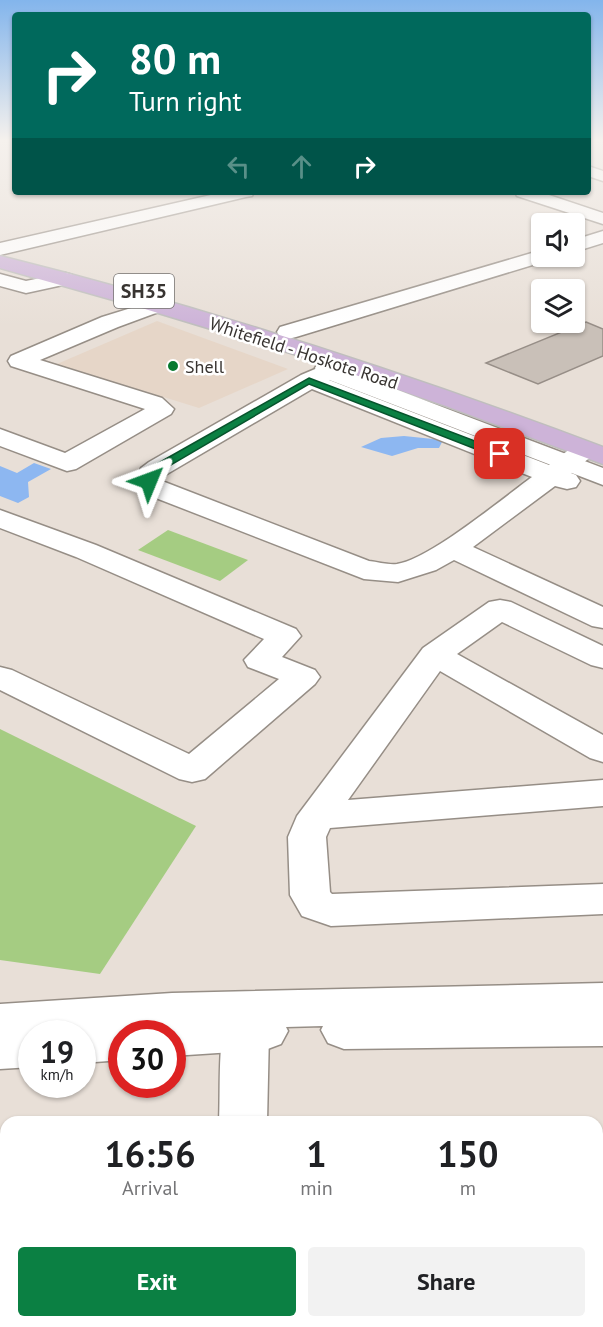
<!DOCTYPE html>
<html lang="en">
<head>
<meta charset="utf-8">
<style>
	:root { --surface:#fff; --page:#f2f2f2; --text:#202124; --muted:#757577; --accent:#0b8043 }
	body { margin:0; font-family:"PT Sans",sans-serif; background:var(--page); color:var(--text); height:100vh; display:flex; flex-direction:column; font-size:22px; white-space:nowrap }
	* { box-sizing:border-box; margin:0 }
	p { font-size:20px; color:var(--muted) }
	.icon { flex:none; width:33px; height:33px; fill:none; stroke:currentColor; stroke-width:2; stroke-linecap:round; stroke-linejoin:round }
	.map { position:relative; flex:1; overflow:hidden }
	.side { position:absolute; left:0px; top:1116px; width:603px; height:212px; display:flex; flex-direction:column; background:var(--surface); border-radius:18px 18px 0 0; box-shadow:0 2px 4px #0004 }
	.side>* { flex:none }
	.banner { position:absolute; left:12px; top:12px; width:579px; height:183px; border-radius:6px; box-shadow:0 2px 4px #0004; background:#00695c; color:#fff; overflow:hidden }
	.tools { position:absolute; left:531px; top:213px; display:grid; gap:12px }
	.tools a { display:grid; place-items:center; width:54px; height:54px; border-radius:6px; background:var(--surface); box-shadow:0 2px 4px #0004; font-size:30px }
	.speed { position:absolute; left:18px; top:1020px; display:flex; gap:12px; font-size:30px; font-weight:700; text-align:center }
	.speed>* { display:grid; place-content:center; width:78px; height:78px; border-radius:50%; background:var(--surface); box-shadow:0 2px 4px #0004; line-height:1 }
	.speed small { font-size:15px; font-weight:400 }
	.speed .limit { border:9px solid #d22; background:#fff; color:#111 }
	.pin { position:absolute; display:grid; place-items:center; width:51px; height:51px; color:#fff; margin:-26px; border-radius:12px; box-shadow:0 3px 9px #0006 }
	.me { position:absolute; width:66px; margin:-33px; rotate:46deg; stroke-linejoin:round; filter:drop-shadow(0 0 4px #0008) }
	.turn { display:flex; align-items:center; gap:21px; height:126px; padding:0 18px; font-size:27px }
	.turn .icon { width:78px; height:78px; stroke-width:2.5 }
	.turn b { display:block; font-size:42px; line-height:51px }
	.lanes { display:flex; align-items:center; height:57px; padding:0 18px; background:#0003; justify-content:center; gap:30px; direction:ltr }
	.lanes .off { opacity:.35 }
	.eta { display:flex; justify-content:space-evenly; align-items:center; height:102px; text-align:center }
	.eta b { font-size:36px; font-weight:700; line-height:42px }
	.action { display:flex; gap:12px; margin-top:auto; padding:12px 18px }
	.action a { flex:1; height:69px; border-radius:6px; background:var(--accent); color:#fff; font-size:24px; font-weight:700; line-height:69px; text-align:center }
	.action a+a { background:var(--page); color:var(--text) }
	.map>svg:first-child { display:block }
	.built { fill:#e6d6c8 }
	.green { fill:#a5cc82 }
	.water { fill:#8db7f1 }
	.building { fill:#c9c0b8; stroke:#978e87; stroke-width:1.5 }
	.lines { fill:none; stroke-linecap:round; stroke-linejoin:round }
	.minor-casing { stroke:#968e86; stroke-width:3 }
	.tertiary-casing { stroke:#968e86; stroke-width:3 }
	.primary-casing { stroke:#bfbebd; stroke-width:3 }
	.minor { fill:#fff; fill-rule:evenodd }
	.tertiary { fill:#fff; fill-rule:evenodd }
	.primary { fill:#cdb3d8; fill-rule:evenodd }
	.route { fill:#0b8043; stroke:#07532c; stroke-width:1.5 }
	.poi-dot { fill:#06792e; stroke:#fff; stroke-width:2 }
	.labels { text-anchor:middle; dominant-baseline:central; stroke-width:5; stroke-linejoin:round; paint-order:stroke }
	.far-street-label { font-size:18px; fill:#383431; stroke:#fff }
	.far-poi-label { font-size:18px; fill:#383431; stroke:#fff; text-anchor:start }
	.shield { fill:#fff; stroke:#74716f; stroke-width:1.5 }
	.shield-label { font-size:20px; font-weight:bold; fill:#383431 }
</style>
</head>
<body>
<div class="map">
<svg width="603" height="1327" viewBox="0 0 603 1327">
	<rect width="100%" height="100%" fill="#e8dfd7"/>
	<path class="built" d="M 157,321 L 288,369 L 199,408 L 57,364 Z"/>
	<g class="green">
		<path d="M 168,530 L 248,560 L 220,581 L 138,550 Z"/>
		<path d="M 0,729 L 196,826 L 100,974 L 0,960 Z"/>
	</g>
	<g class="water">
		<path d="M 404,436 L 443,440 L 439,448 L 418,448 L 392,456 L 361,447 L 381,438 Z"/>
		<path d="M 34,463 L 51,469 L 28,482 L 29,497 L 18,503 L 0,496 L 0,466 L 17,473 Z"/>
	</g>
	<path class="building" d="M 586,322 L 603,329 L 603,356 L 538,384 L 486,363 Z"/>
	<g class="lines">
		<defs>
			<g id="minor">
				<path d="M 588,166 L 603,171 L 603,181 L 588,176 Z"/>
				<path d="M 224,192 L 254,192 L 252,196 L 246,197 L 0,255 L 0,243 Z"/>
				<path d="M 515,192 L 540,192 L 603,213 L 603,224 L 517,196 Z"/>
				<path d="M 603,231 L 603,243 L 574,252 L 574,240 Z"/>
				<path d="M 542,250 L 542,256 L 551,256 L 549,260 L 296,337 L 288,339 L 280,337 L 277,332 L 280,327 Z"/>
				<path d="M 157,300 L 164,302 L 167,306 L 164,310 L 118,327 L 40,360 L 162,398 L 174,409 L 171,414 L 76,469 L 67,471 L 0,446 L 0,429 L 65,453 L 145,409 L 11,366 L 8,361 L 11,356 L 102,317 Z"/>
				<path d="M 327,364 L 335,366 L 339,371 L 329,380 L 549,465 C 564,454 576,440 595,445 L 599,450 L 571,473 L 576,475 L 580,481 L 576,487 L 567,489 L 555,486 L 473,547 L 603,607 L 603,628 L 592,626 L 454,560 L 436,570 L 398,582 L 364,579 L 143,493 L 136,481 L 141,468 L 149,462 L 301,375 ZM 312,389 L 532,477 C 503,498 430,559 397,564 C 388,565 378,562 369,561 L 162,481 L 163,477 L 167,474 Z"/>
				<path d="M 0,510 L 96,545 L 296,629 L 301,636 L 282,657 L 315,670 L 320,677 L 315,684 L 205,779 L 192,782 L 179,779 L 0,690 L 0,667 L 12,670 L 189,754 L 279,679 L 248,667 L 244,660 L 264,639 L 76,557 L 0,528 Z"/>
				<path d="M 500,600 L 511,602 L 603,646 L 603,668 L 591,665 L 502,622 L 457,654 L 603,735 L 603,762 L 590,758 L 440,671 L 348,800 L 603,780 L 603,806 L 330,828 L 326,837 L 330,892 L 332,894 L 603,884 L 603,914 L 331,926 L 302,916 L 290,895 L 288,837 L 297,816 L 423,648 L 489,602 Z"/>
				<path d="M 249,992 L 265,997 L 271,1010 L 269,1032 L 267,1122 L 219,1122 C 221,1084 216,1031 233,997 Z"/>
				<path d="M 603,1162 L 603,1210 L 597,1213 L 597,1165 Z"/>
				<path d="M 297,1322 L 363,1322 L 361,1327 L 295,1327 Z"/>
				<path d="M 534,1322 L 594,1322 L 596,1327 L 536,1327 Z"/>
			</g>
			<g id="tertiary">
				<path d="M 65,273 L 72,275 L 75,279 L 72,283 L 26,293 L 0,286 L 0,274 L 26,281 Z"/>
				<path d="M 334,354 L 342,356 L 345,361 L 340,368 L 603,468 L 603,485 L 319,376 L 315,368 C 320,360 325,356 334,354 Z"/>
				<path d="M 603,983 L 603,1046 L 344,1049 L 328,1043 L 321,1030 L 323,1026 L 286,1027 L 288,1031 L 281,1044 L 265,1050 L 172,1056 L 172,1034 L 151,1034 L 152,1031 L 122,1034 L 122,1060 L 82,1063 L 82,1034 L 32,1034 L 32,1067 L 0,1069 L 0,1004 L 172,993 Z"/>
			</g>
			<path id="primary" d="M 0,256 C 205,307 406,373 603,447 L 603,464 L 446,406 L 297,355 L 145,309 L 0,268 Z"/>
		</defs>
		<use href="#minor" class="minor-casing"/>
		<use href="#tertiary" class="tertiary-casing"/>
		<use href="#primary" class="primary-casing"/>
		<use href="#minor" class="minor"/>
		<use href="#tertiary" class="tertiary"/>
		<use href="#primary" class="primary"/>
	</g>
	<linearGradient id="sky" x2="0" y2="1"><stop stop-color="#83b5ec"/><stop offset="0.43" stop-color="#f5f1ed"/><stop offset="1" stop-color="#f5f1ed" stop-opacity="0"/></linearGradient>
	<rect width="603" height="326" fill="url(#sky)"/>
	<path class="route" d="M 309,378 L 504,452 L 505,454 L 504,457 L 496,457 L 309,384 L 162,470 L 155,476 L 153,483 L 145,483 L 143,481 L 146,472 L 155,465 Z"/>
	<circle class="poi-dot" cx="173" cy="366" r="6"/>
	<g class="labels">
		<g class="far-street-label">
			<text transform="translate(304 353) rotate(18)">Whitefield - Hoskote Road</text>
		</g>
		<g class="far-poi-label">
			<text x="185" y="366">Shell</text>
		</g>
		<rect class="shield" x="114" y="274" width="60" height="34" rx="4.5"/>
		<g class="shield-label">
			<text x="144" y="291">SH35</text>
		</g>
	</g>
</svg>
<div class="tools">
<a><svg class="icon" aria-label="sound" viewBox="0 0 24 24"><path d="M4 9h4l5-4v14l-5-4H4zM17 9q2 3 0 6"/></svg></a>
<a><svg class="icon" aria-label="layers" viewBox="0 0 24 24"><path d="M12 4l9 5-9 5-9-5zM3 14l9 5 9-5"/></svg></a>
</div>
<div class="speed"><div>19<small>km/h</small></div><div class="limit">30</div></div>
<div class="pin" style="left:500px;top:454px;background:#d93025"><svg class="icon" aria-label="arrive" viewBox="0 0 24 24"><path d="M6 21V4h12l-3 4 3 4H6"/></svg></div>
<svg class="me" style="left:149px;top:481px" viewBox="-20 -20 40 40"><path d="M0-17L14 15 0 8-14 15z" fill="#0b8043" stroke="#fff" stroke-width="4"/></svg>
<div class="banner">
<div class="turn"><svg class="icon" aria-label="right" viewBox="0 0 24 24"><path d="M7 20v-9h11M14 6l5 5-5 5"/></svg><div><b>80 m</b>Turn right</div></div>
<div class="lanes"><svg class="icon off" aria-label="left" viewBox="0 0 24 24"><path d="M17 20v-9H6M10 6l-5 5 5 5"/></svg><svg class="icon off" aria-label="ahead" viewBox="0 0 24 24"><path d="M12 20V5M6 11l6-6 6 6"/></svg><svg class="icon" aria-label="right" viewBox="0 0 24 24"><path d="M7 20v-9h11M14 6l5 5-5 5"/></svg></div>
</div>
<section class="side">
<div class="eta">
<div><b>16:56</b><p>Arrival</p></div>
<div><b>1</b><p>min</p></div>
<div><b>150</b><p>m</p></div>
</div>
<div class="action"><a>Exit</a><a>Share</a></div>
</section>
</div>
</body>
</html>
